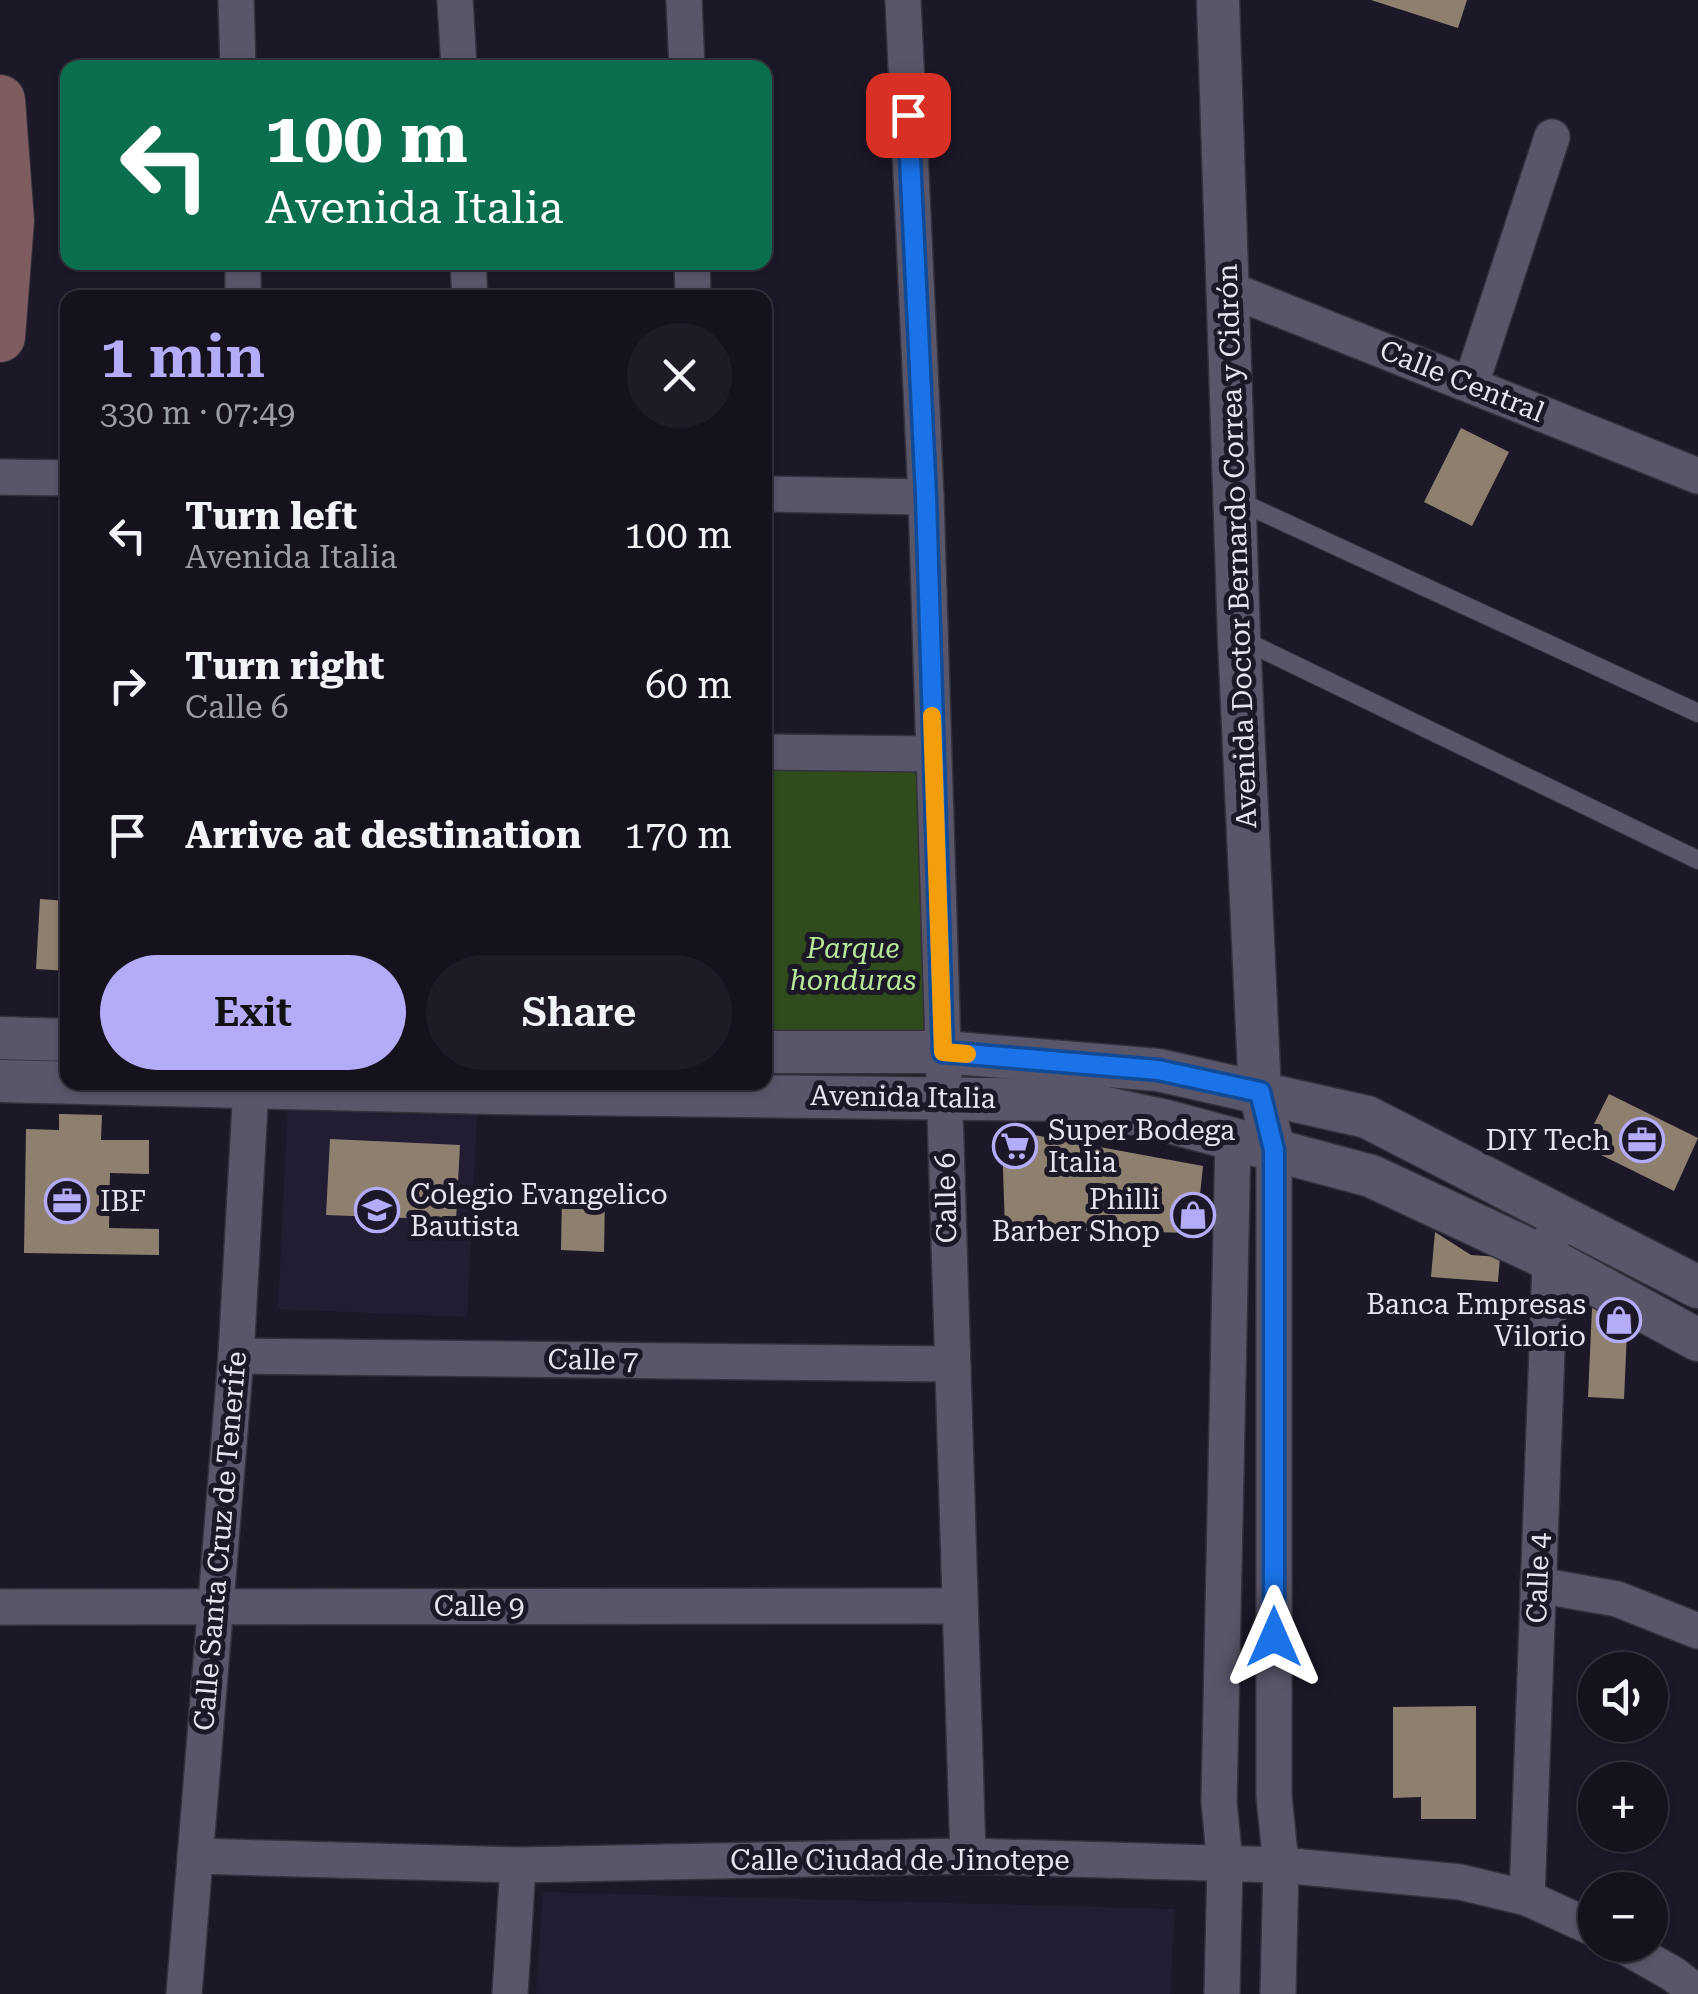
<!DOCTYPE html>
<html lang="en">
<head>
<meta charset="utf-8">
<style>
	:root { --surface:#15121e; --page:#1e1b27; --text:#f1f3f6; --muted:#9d9ea4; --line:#34323c; --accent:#b4acf9 }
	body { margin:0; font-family:"Roboto Serif",serif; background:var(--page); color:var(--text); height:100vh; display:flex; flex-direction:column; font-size:38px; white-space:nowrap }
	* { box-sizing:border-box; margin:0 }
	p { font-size:32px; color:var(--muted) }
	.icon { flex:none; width:55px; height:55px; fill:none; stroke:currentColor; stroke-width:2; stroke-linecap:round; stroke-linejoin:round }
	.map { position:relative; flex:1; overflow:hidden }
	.details { position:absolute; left:60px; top:290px; width:712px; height:800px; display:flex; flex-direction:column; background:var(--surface); border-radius:20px; box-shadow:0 2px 8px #0004,0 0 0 2px var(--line) }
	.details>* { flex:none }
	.hud { position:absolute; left:60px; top:60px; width:712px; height:210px; border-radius:20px; box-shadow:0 2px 8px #0004,0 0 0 2px var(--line); background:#0b6e4f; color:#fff; overflow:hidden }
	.fabs { position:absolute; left:1578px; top:1652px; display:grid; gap:20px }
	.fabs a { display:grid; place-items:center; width:90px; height:90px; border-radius:50%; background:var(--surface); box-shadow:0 2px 8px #0004,0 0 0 2px var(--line); font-size:50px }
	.pin { position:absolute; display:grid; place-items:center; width:85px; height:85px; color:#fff; margin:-42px; border-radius:20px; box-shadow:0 5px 15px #0006 }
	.me { position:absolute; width:110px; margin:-55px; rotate:0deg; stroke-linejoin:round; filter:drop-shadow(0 0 8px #0008) }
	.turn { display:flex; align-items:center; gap:35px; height:210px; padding:0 40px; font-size:45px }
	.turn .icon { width:130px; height:130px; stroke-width:2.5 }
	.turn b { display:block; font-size:70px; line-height:85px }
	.round { display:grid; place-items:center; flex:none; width:105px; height:105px; border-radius:52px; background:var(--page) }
	.headline { display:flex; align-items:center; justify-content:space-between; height:170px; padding:0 40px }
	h1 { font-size:60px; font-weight:600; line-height:75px; color:var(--accent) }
	.action { display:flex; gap:20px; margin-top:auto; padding:20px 40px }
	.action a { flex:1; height:115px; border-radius:60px; background:var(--accent); color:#111; font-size:40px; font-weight:600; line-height:115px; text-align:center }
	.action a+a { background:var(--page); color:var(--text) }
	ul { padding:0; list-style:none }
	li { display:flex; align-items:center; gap:30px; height:150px; padding:0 40px }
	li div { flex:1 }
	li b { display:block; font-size:38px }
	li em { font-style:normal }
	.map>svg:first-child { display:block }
	.built { fill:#231d33 }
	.green { fill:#314c1c }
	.building { fill:#8e806f }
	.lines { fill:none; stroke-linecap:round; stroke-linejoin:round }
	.service-casing { stroke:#34313d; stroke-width:20 }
	.minor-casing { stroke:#34313d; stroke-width:38 }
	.tertiary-casing { stroke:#34313d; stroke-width:45 }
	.secondary-casing { stroke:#34313d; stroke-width:52 }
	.service { stroke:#5a5669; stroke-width:18 }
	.minor { stroke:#5a5669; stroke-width:35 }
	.tertiary { stroke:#5a5669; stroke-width:42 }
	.secondary { stroke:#7f5c5f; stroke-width:50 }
	.route-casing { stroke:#114b97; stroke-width:25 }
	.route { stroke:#1a73e8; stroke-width:18 }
	.slow { stroke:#f59e0b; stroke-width:18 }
	.labels { text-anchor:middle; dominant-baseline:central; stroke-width:10; stroke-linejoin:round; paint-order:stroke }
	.street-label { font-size:28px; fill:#e7e4f0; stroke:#1c1828 }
	.park-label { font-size:28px; font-style:italic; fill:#b9e899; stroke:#1c1828 }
	.poi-label { font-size:28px; fill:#e7e4f0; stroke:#1c1828; text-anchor:start }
</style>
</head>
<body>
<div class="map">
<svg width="1698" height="1994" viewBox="0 0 1698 1994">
	<rect width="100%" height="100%" fill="#1c1828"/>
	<g class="built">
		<path d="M 288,1104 L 477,1112 L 467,1317 L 278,1309 Z"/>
		<path d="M 543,1892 L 1175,1909 L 1170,1994 L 536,1994 Z"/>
	</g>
	<path class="green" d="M 765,751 L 933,754 L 943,1052 L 765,1052 Z"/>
	<g class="building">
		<path d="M 1371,0 L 1467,0 L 1458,28 Z"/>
		<path d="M 1461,428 L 1509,452 L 1472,526 L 1424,502 Z"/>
		<path d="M 40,899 L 68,901 L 68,971 L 36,969 Z"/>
		<path d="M 1609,1094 L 1698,1138 L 1674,1191 L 1583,1146 Z"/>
		<path d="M 59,1114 L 102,1115 L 101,1140 L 149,1140 L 149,1174 L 110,1173 L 109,1228 L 159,1229 L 159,1255 L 24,1253 L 26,1129 L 59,1130 Z"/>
		<path d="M 1018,1132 L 1203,1166 L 1196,1233 L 1005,1229 L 1002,1140 Z"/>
		<path d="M 330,1139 L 460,1145 L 456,1220 L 326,1215 Z"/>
		<path d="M 562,1194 L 605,1195 L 604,1252 L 561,1250 Z"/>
		<path d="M 1435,1232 L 1471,1255 L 1500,1257 L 1498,1282 L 1431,1277 Z"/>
		<path d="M 1592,1308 L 1628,1310 L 1624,1399 L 1588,1397 Z"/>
		<path d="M 1476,1706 L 1476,1819 L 1421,1819 L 1421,1797 L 1393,1798 L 1393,1707 Z"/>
	</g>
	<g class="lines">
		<defs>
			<g id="service">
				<path d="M 1236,500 L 1698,713"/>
				<path d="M 1239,638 L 1698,860"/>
			</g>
			<g id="minor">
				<path d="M 236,0 L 238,68"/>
				<path d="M 455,0 L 459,68"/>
				<path d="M 684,0 L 687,68"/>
				<path d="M 903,0 L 926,497 L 968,1856"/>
				<path d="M 243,262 L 243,298"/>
				<path d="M 468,262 L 470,298"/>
				<path d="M 692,262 L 693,298"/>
				<path d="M 1226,288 L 1698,476"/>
				<path d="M 1471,384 L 1552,137"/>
				<path d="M 0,477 L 68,478"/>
				<path d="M 765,494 L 926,497"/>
				<path d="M 765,752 L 933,754"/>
				<path d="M 1274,1150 L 1274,1796 L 1281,1865 L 1278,1994"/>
				<path d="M 236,1356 L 951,1364"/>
				<path d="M 1538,1585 L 1617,1599 L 1698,1631"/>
				<path d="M 0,1607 L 958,1606"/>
				<path d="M 195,1856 L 518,1865 L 968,1856 L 1281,1865 L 1460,1882 L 1527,1898 L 1595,1929"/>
				<path d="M 1527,1898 L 1551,1238"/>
				<path d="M 1622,1945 L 1673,1974 L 1698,1993"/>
				<path d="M 184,1994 L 236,1356 L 251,1087"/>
				<path d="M 510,1994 L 518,1865"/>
				<path d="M 1222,1994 L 1225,1864 L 1219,1802 L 1233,1139"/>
			</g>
			<g id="tertiary">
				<path d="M 1218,0 L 1239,638 L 1260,1093 L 1274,1150"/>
				<path d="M 0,1038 L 68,1040"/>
				<path d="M 765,1052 L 943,1052 L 1158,1070 L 1367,1117 L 1698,1287"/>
				<path d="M 0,1081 L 493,1093 L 1069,1100 L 1166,1121 L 1371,1176 L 1549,1259 L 1698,1340"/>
			</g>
			<path id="secondary" d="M 0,100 L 9,221 L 0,337"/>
		</defs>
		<use href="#service" class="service-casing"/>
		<use href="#minor" class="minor-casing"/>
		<use href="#tertiary" class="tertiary-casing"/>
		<use href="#secondary" class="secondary-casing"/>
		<use href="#service" class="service"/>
		<use href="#minor" class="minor"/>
		<use href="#tertiary" class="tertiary"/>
		<use href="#secondary" class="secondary"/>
	</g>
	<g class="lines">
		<defs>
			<path id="route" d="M 908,115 L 926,497 L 943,1052 L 1158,1070 L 1260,1092 L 1274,1150 L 1274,1637"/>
		</defs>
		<use href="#route" class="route-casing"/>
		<use href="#route" class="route"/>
		<path class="slow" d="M 932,716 L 943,1052 L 967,1054"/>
	</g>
	<defs>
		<symbol id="office-ring" viewBox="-11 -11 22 22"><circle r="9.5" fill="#1c1828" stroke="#b4acf9" stroke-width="1.5"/><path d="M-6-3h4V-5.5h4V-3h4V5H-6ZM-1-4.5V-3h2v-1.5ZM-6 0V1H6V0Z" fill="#b4acf9"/></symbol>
		<symbol id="supermarket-ring" viewBox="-11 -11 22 22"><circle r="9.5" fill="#1c1828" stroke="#b4acf9" stroke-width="1.5"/><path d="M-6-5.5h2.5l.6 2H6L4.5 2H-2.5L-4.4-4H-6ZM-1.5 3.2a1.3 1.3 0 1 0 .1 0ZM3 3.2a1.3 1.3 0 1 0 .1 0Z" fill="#b4acf9"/></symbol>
		<symbol id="school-ring" viewBox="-11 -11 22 22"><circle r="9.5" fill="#1c1828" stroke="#b4acf9" stroke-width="1.5"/><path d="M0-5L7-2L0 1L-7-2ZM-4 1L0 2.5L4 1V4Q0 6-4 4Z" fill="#b4acf9"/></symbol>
		<symbol id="shop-ring" viewBox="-11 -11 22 22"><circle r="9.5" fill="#1c1828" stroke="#b4acf9" stroke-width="1.5"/><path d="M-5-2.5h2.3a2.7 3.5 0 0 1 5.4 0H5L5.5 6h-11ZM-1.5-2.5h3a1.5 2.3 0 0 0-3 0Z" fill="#b4acf9"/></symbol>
	</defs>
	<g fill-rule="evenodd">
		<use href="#office-ring" x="1617" y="1115" width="50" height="50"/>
		<use href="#supermarket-ring" x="990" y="1121" width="50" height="50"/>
		<use href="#office-ring" x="42" y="1176" width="50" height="50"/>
		<use href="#school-ring" x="352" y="1185" width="50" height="50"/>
		<use href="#shop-ring" x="1168" y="1190" width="50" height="50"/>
		<use href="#shop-ring" x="1594" y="1295" width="50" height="50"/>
	</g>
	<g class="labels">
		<g class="street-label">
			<text transform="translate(1462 381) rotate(22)">Calle Central</text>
			<text transform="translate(1237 546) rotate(-92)">Avenida Doctor Bernardo Correa y Cidrón</text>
			<text transform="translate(903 1097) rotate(1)">Avenida Italia</text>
			<text transform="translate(946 1198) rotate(-91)">Calle 6</text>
			<text transform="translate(593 1360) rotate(1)">Calle 7</text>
			<text transform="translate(220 1541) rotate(-85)">Calle Santa Cruz de Tenerife</text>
			<text transform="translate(1538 1578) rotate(-88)">Calle 4</text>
			<text x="479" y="1606">Calle 9</text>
			<text x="900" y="1860">Calle Ciudad de Jinotepe</text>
		</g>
		<g class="park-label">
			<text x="853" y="948">Parque<tspan x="853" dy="32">honduras</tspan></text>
		</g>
		<g class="poi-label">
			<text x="1048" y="1130">Super Bodega<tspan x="1048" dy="32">Italia</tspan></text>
			<text x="1610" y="1140" text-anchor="end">DIY Tech</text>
			<text x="410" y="1194">Colegio Evangelico<tspan x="410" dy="32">Bautista</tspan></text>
			<text x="1160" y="1199" text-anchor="end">Philli<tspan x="1160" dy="32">Barber Shop</tspan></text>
			<text x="100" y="1201">IBF</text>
			<text x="1586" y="1304" text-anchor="end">Banca Empresas<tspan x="1586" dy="32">Vilorio</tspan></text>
		</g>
	</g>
</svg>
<div class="fabs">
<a><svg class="icon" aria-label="sound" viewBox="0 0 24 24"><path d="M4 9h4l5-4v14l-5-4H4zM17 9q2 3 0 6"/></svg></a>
<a>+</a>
<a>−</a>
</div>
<div class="pin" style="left:908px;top:115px;background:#d93025"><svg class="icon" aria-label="arrive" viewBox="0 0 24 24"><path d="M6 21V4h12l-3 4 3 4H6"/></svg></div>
<svg class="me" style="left:1274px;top:1637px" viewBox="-20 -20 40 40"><path d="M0-17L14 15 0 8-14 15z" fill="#1a73e8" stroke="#fff" stroke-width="4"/></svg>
<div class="hud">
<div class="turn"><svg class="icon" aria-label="left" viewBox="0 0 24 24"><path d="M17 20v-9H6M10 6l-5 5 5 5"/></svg><div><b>100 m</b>Avenida Italia</div></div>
</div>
<section class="details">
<div class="headline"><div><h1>1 min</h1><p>330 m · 07:49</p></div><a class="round"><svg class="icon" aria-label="close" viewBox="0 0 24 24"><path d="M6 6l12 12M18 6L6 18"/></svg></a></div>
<ul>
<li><svg class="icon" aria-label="left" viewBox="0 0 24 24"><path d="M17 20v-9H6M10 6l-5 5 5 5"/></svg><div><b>Turn left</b><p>Avenida Italia</p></div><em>100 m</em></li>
<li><svg class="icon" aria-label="right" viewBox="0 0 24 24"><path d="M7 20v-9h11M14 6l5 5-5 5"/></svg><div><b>Turn right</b><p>Calle 6</p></div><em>60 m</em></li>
<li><svg class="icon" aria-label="arrive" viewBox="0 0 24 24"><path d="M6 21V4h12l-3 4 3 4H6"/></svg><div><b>Arrive at destination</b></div><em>170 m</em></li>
</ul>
<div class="action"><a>Exit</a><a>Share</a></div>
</section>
</div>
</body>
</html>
